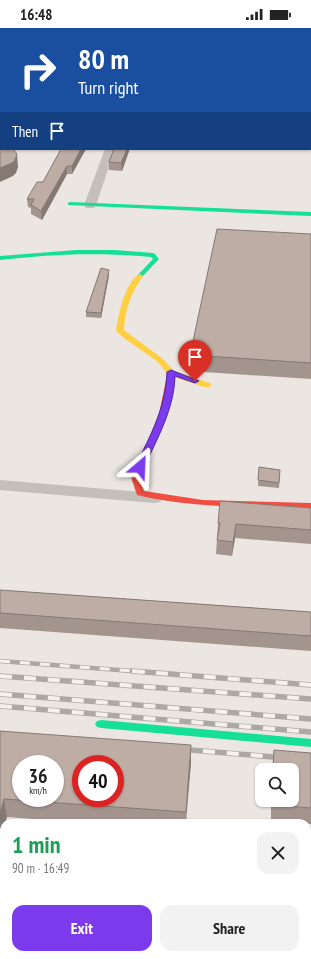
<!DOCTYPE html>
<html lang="en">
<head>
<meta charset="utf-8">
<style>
	:root { --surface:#fff; --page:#f2f2f2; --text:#222; --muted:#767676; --accent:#7c3aed }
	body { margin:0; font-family:"PT Sans Narrow",sans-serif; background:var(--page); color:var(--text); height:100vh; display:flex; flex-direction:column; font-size:15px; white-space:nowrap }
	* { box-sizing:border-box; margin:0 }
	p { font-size:13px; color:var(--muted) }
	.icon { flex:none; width:22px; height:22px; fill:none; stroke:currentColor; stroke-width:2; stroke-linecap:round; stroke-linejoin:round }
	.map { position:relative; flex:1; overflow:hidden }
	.details { position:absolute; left:0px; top:791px; width:311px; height:140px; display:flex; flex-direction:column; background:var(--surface); border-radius:12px 12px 0 0; box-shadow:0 1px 3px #0004 }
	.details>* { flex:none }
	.hud { position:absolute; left:0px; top:0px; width:311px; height:122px; box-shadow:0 1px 3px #0004; background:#1a4fa0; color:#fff; overflow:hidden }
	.controls { position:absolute; left:255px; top:735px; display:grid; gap:8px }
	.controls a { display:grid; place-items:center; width:44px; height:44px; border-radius:8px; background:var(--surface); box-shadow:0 1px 3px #0004; font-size:20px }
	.speed { position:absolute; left:12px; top:727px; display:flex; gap:8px; font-size:20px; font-weight:700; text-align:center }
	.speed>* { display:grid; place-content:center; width:52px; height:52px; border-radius:50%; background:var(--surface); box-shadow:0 1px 3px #0004; line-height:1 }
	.speed small { font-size:10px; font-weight:400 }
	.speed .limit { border:6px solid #d22; background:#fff; color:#111 }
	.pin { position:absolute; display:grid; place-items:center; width:34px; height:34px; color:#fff; margin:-41px -17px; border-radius:50% 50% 50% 0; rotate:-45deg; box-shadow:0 0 4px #0007 }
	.pin .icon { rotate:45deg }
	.me { position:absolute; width:44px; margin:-22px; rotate:26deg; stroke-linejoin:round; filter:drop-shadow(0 0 3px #0008) }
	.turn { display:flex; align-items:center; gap:14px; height:84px; padding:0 12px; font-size:18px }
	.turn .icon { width:52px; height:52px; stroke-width:2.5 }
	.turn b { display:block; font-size:28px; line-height:34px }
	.then { display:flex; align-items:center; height:38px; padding:0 12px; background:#0003; gap:8px; font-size:15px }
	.round { display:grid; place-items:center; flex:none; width:42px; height:42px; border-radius:12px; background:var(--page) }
	.summary { display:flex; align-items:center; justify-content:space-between; height:68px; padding:0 12px }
	h1 { font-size:24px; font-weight:600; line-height:30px; color:#1e9e55 }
	.button { display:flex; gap:8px; margin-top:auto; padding:8px 12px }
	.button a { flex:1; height:46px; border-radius:12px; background:var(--accent); color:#fff; font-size:16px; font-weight:600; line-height:46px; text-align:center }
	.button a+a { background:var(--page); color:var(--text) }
	.status { display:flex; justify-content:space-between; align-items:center; height:28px; padding:0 20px; background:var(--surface); direction:ltr }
	.status svg { height:11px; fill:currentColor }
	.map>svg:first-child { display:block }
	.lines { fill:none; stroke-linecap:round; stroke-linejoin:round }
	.lane { fill:#c4bfba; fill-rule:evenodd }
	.street { fill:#c4bfba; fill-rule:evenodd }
	.fast { fill:#16e098; fill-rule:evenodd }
	.slow { fill:#ffcf43; fill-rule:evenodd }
	.jam { fill:#f24e42; fill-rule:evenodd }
	.rail-far1-casing { stroke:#aca8a4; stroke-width:4.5 }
	.rail-casing { stroke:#aca8a4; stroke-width:5.5 }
	.rail-far1 { stroke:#f7f1e9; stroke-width:3; stroke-dasharray:10; stroke-linecap:butt }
	.rail { stroke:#f7f1e9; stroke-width:4; stroke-dasharray:12; stroke-linecap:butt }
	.wall { fill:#a3958d }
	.shaded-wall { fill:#847973 }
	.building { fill:#bdada4; stroke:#847973; fill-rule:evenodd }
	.route { fill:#7c3aed; stroke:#51269a }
</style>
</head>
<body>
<div class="status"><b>16:48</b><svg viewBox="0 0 49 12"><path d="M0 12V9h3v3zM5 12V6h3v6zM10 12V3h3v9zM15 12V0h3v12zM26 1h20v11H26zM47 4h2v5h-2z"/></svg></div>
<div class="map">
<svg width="311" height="931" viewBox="0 0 311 931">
	<rect width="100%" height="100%" fill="#ebe6e1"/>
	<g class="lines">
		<g class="lane">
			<rect x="0" y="34" width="1" height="2"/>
			<rect x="310" y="47" width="1" height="2"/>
		</g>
		<g class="street">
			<path d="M 105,121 L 115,121 L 96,177 L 94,180 L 86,180 L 84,177 Z"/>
			<path d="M 0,452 L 154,465 L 160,466 L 163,470 L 160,474 L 154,475 L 0,462 Z"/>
		</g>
		<g class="fast">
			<path d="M 70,174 L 311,184 L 311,188 L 68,177 L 68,175 Z"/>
			<path d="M 76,222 L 115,222 L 153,225 L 155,226 L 159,231 L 142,249 L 140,250 L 137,248 L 153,231 L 151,229 C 100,224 50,226 0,232 L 0,228 Z"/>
			<path d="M 101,692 L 311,711 L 311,719 L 101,700 L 97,699 L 95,696 L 97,693 Z"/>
		</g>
		<g class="slow">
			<rect x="310" y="84" width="1" height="2"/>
			<path d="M 140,246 L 143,248 C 131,265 125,281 124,302 L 163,331 L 174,343 L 210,355 L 211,357 L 210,359 L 204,359 L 168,347 L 158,334 L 124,310 L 116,303 C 118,288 125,253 140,246 Z"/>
		</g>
		<g class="jam">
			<rect x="0" y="73" width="1" height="2"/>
			<path d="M 168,343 L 174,343 L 175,345 C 171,383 156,415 139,449 L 144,463 L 203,472 L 311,475 L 311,481 C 253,478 194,481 137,467 L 131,449 L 149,411 L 159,386 Z"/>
		</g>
		<defs>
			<path id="rail-far1" d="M 0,633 L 145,644"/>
			<g id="rail">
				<path d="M 132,643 L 311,657"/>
				<path d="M 0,648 L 311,671"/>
				<path d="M 0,666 L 311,691"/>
				<path d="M 0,678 L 311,704"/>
				<path d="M 179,721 L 285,730"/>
			</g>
		</defs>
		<use href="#rail-far1" class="rail-far1-casing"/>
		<use href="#rail" class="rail-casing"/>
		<use href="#rail-far1" class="rail-far1"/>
		<use href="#rail" class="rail"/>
	</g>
	<g class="wall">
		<path d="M 61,121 L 86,121 L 72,146 L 67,146 L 42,192 L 31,186 L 31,180 L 28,179 L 27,171 L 43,154 Z"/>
		<path d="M 114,121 L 129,121 L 129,123 L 122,143 L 109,142 L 109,134 Z"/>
		<path d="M 311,206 L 311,351 L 189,343 L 190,327 Z"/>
		<path d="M 109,247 L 101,290 L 86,289 L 86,284 Z"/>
		<path d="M 259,439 L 280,442 L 279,460 L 258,458 Z"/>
		<path d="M 311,480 L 311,516 L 235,510 L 232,528 L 216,526 L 218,495 Z"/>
		<path d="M 0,562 L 311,584 L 311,623 L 0,600 Z"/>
		<path d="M 0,703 L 191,735 L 186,795 L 85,795 L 7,789 L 0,811 Z"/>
		<path d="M 274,722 L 311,725 L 311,796 L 307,796 L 307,795 L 297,795 L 271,793 L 271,772 L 292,772 L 292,742 L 272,742 Z"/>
		<path d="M 311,828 L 311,863 L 307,860 L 307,831 Z"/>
	</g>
	<g class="shaded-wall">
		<path d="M 81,121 L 86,121 L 72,146 L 72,138 Z"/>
		<path d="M 127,121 L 129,121 L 129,123 L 122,143 L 121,135 Z"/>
		<path d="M 17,126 L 18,139 L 16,145 L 13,148 L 0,154 L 0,140 Z"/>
		<path d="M 67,138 L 67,146 L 42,192 L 41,183 Z"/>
		<path d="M 109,242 L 109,247 L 101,290 L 101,285 Z"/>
		<path d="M 236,496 L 235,510 L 232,528 L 233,514 Z"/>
		<path d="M 191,717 L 191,735 L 185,795 L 186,784 Z"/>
		<path d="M 4,771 L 7,789 L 5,795 L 4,795 L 4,798 L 0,811 L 0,785 Z"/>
	</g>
	<g class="building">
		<path d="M 71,0 L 130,0 L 129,1 L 70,1 Z"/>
		<path d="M 164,0 L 188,0 L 187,1 L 164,1 Z"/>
		<rect x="275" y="0" width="31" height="1"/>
		<path d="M 0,115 L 1,115 L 1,121 L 13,121 L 17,126 L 15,132 L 12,135 L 0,140 Z"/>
		<path d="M 61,121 L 81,121 L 72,138 L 67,138 L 41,183 L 31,177 L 34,171 L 27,171 L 37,154 L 43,154 Z"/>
		<path d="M 114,121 L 127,121 L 121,135 L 109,134 Z"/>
		<path d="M 217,201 L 311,206 L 311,335 L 190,327 Z"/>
		<path d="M 101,240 L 109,242 L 101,285 L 86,284 Z"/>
		<path d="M 259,439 L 280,442 L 279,455 L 258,452 Z"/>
		<path d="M 220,473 L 311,480 L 311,502 L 236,496 L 233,514 L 217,512 L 220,495 L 218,495 Z"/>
		<path d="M 0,562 L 311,584 L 311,608 L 0,585 Z"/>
		<path d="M 0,703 L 191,717 L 186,784 L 4,771 L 0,785 ZM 21,736 L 55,736 L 55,770 L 21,770 ZM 81,736 L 115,736 L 115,770 L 81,770 Z"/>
		<path d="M 274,722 L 311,725 L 311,780 L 272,777 L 272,772 L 292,772 L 292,742 L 273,742 Z"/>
		<path d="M 311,828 L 311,850 L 308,848 L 307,845 L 307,831 Z"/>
	</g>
	<path class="route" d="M 171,342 L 199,353 L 195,355 L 175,348 C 174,381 158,409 144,439 L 143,441 L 137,441 L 135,439 C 151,406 165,382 167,344 Z"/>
</svg>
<div class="controls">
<a><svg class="icon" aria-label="search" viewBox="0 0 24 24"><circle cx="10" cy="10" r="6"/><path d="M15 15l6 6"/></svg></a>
</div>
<div class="speed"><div>36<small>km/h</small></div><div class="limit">40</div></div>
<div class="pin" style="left:195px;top:353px;background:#d93025"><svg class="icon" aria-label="arrive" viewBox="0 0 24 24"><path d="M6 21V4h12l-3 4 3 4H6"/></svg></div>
<svg class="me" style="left:140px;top:439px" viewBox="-20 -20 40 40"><path d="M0-17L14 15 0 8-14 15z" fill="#7c3aed" stroke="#fff" stroke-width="4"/></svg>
<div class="hud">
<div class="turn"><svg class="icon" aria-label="right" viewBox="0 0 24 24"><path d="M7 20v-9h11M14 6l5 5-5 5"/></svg><div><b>80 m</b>Turn right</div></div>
<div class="then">Then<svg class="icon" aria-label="arrive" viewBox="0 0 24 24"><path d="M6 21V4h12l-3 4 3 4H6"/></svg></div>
</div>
<section class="details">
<div class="summary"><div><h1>1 min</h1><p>90 m · 16:49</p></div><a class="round"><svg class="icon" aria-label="close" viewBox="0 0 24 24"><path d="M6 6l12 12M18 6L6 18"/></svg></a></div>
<div class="button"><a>Exit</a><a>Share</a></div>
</section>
</div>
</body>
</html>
